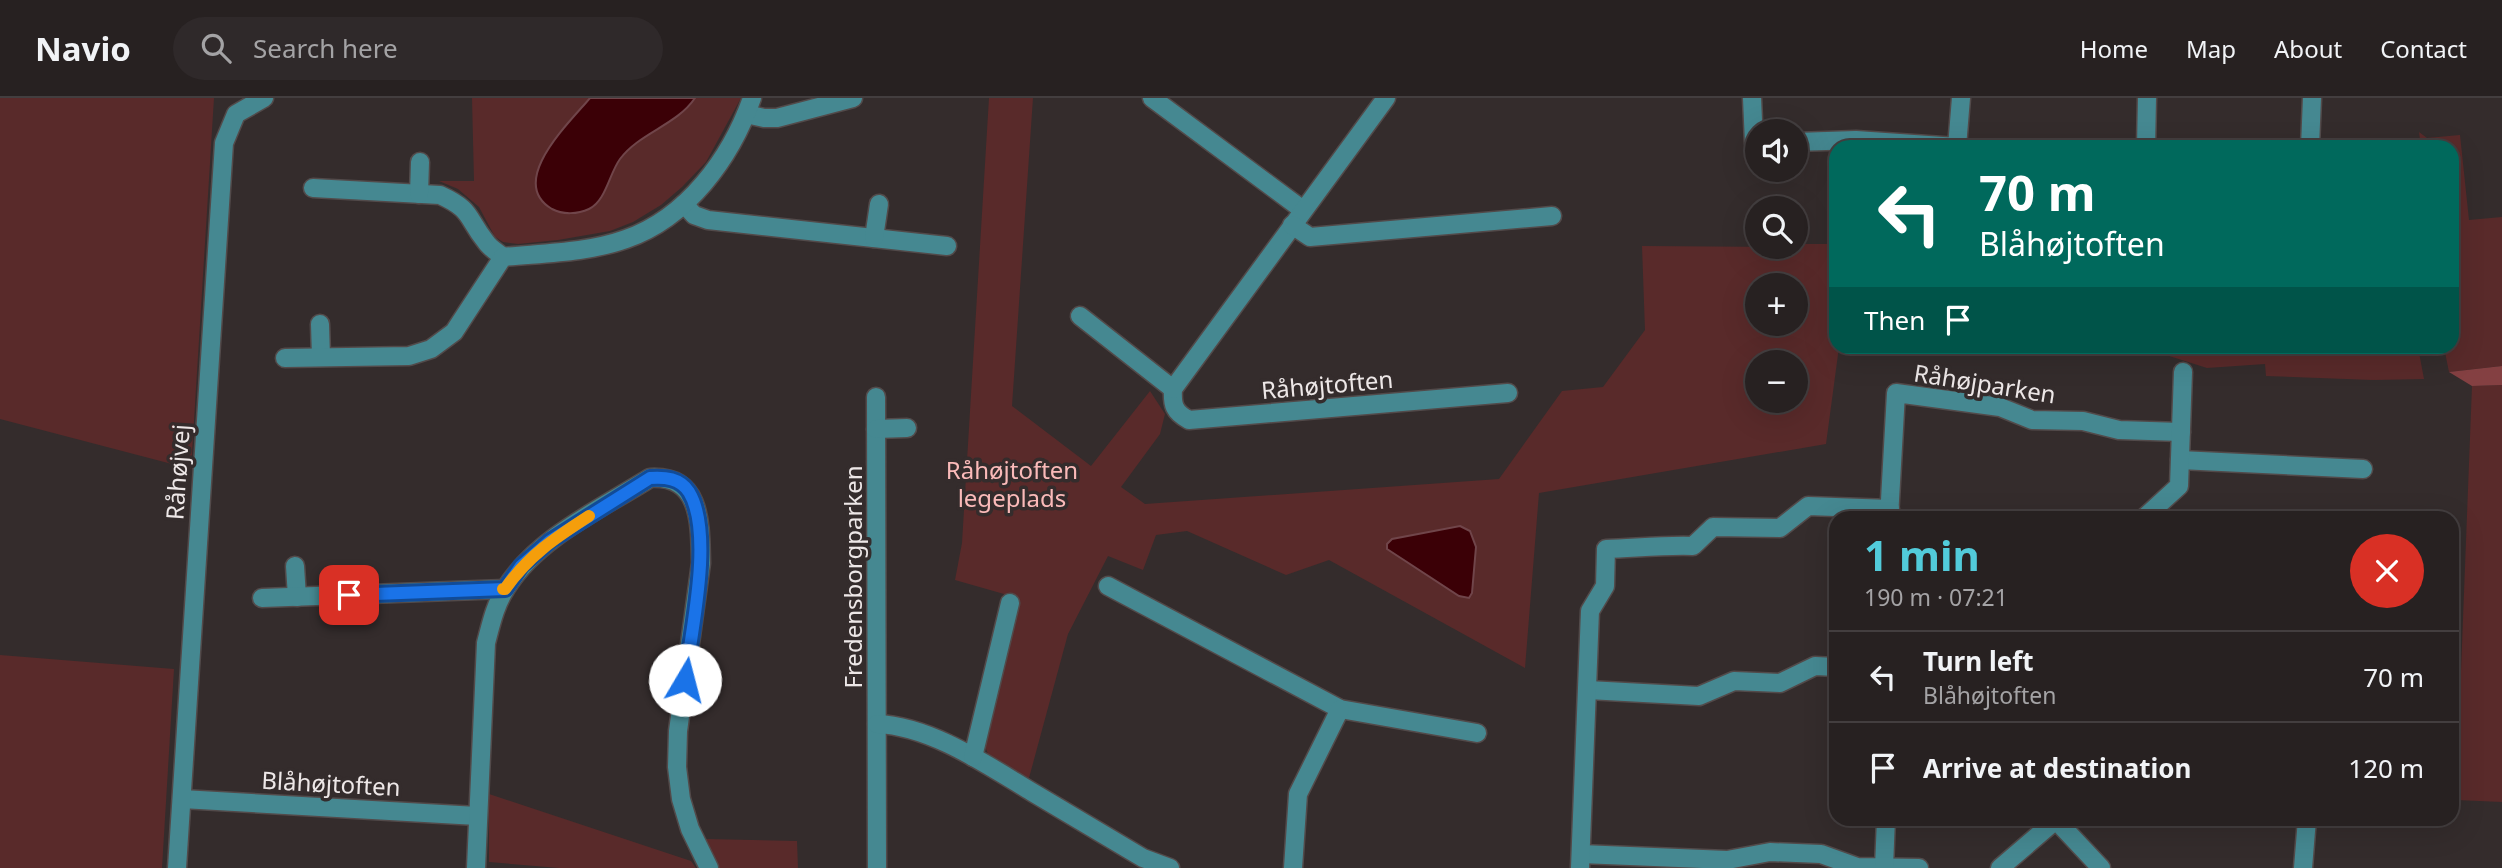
<!DOCTYPE html>
<html lang="en">
<head>
<meta charset="utf-8">
<style>
	:root { --surface:#272121; --page:#2f292a; --text:#f1f3f6; --muted:#a4a3a5; --line:#433e3f; --accent:#52cbda }
	body { margin:0; font-family:"Noto Sans",sans-serif; background:var(--page); color:var(--text); height:100vh; display:flex; flex-direction:column; font-size:26px; white-space:nowrap }
	* { box-sizing:border-box; margin:0 }
	p { font-size:23px; color:var(--muted) }
	.icon { flex:none; width:38px; height:38px; fill:none; stroke:currentColor; stroke-width:2; stroke-linecap:round; stroke-linejoin:round }
	.map { position:relative; flex:1; overflow:hidden }
	.drawer { position:absolute; left:1829px; top:413px; width:630px; height:315px; display:flex; flex-direction:column; background:var(--surface); border-radius:21px; box-shadow:0 7px 28px #0002,0 0 0 2px var(--line) }
	.drawer>* { flex:none }
	.top-card { position:absolute; left:1829px; top:42px; width:630px; height:214px; border-radius:21px; box-shadow:0 7px 28px #0002,0 0 0 2px var(--line); background:#00695c; color:#fff; overflow:hidden }
	.tools { position:absolute; left:1745px; top:21px; display:grid; gap:14px }
	.tools a { display:grid; place-items:center; width:63px; height:63px; border-radius:50%; background:var(--surface); box-shadow:0 7px 28px #0002,0 0 0 2px var(--line); font-size:35px }
	.pin { position:absolute; display:grid; place-items:center; width:60px; height:60px; color:#fff; margin:-30px; border-radius:14px; box-shadow:0 4px 10px #0006 }
	.me { position:absolute; width:77px; margin:-38px; rotate:8deg; stroke-linejoin:round; filter:drop-shadow(0 0 5px #0008) }
	.turn { display:flex; align-items:center; gap:24px; height:147px; padding:0 35px; font-size:32px }
	.turn .icon { width:91px; height:91px; stroke-width:2.5 }
	.turn b { display:block; font-size:49px; line-height:60px }
	.then { display:flex; align-items:center; height:66px; padding:0 35px; background:#0003; gap:14px; font-size:26px }
	.round { display:grid; place-items:center; flex:none; width:74px; height:74px; border-radius:37px; background:var(--page) }
	.summary { display:flex; align-items:center; justify-content:space-between; height:119px; padding:0 35px }
	h1 { font-size:42px; font-weight:700; line-height:52px; color:var(--accent) }
	ul { padding:0; list-style:none }
	li { display:flex; align-items:center; gap:21px; height:91px; padding:0 35px; border-top:2px solid var(--line) }
	li div { flex:1 }
	li b { display:block; font-size:26px }
	li em { font-style:normal }
	header { display:flex; align-items:center; gap:42px; box-sizing:border-box; height:98px; padding:0 35px; background:var(--surface); border-bottom:2px solid var(--line) }
	header strong { font-size:33px }
	nav { display:flex; gap:38px; margin-inline-start:auto; font-size:24px }
	.search { width:490px; height:63px; background:var(--page); display:flex; align-items:center; gap:18px; box-sizing:border-box; padding:0 24px; border-radius:38px; color:var(--muted); font-size:26px }
	.map>svg:first-child { display:block }
	.green { fill:#592a2a; fill-rule:evenodd }
	.forest { fill:#844042 }
	.water { fill:#3b0006; stroke:#70454a; stroke-width:2 }
	.lines { fill:none; stroke-linecap:round; stroke-linejoin:round }
	.minor-casing { stroke:#524a4a; stroke-width:21 }
	.minor { stroke:#458891; stroke-width:18 }
	.route-casing { stroke:#114b97; stroke-width:18 }
	.route { stroke:#1a73e8; stroke-width:12 }
	.slow { stroke:#f59e0b; stroke-width:12 }
	.labels { text-anchor:middle; dominant-baseline:central; stroke-width:7; stroke-linejoin:round; paint-order:stroke }
	.street-label { font-size:24px; fill:#ede7e7; stroke:#342c2c }
	.park-label { font-size:24px; fill:#fabab9; stroke:#342c2c }
</style>
</head>
<body>
<header>
<strong>Navio</strong>
<div class="search"><svg class="icon" aria-label="search" viewBox="0 0 24 24"><circle cx="10" cy="10" r="6"/><path d="M15 15l6 6"/></svg>Search here</div>
<nav><a>Home</a><a>Map</a><a>About</a><a>Contact</a></nav>
</header>
<div class="map">
<svg width="2502" height="770" viewBox="0 0 2502 770">
	<rect width="100%" height="100%" fill="#342c2c"/>
	<g class="green">
		<path d="M 0,0 L 214,0 L 191,371 L 0,321 Z"/>
		<path d="M 472,0 L 741,0 L 706,64 L 682,89 L 661,107 L 633,124 L 610,133 L 558,142 L 518,146 L 503,144 L 495,139 L 479,109 L 458,91 L 439,83 L 474,83 Z"/>
		<path d="M 989,0 L 1033,0 L 1012,308 L 1091,368 L 1150,293 L 1165,316 L 1160,336 L 1121,389 L 1145,406 L 1499,381 L 1562,293 L 1603,289 L 1645,232 L 1642,148 L 1796,149 L 1796,146 L 1836,146 L 1836,248 L 1839,249 L 1826,346 L 1539,395 L 1525,570 L 1329,462 L 1286,477 L 1187,433 L 1156,437 L 1143,472 L 1108,458 L 1068,536 L 1029,680 L 989,659 L 985,648 L 1018,500 L 955,482 L 962,445 ZM 1757,187 L 1796,187 L 1796,226 L 1757,226 ZM 1757,264 L 1796,264 L 1796,303 L 1757,303 Z"/>
		<path d="M 2419,34 L 2427,40 L 2460,37 L 2469,122 L 2502,119 L 2502,268 L 2449,274 L 2444,249 L 2452,248 L 2452,49 L 2421,49 Z"/>
		<path d="M 2141,249 L 2418,249 L 2424,281 L 2373,282 L 2266,278 L 2265,266 L 2207,270 Z"/>
		<path d="M 2502,287 L 2502,704 L 2456,702 L 2472,288 Z"/>
		<path d="M 0,557 L 174,571 L 162,770 L 0,770 Z"/>
		<path d="M 489,696 L 691,763 L 696,770 L 559,770 L 489,764 Z"/>
		<path d="M 705,741 L 797,743 L 798,770 L 719,770 Z"/>
	</g>
	<path class="forest" d="M 2502,268 L 2502,287 L 2472,288 L 2449,274 Z"/>
	<g class="water">
		<path d="M 590,0 L 695,0 C 677,27 639,35 620,61 C 609,76 606,103 589,111 C 578,116 563,117 552,111 C 506,84 570,24 590,0 Z"/>
		<path d="M 1460,428 L 1470,433 L 1476,449 L 1472,495 L 1469,500 L 1459,498 L 1387,451 L 1387,446 L 1392,441 Z"/>
	</g>
	<g class="lines">
		<defs>
			<g id="minor">
				<path d="M 1152,0 L 1303,112"/>
				<path d="M 1386,0 L 1173,291 C 1172,307 1174,314 1189,322 L 1508,295"/>
				<path d="M 1752,0 L 1754,45 L 1757,45"/>
				<path d="M 746,16 L 764,20 L 777,20 L 853,0"/>
				<path d="M 1796,44 L 1856,42 L 1957,49 L 1961,0"/>
				<path d="M 2146,49 L 2147,0"/>
				<path d="M 2310,49 L 2312,0"/>
				<path d="M 313,90 L 440,97 C 473,112 466,119 486,144 C 490,150 497,154 503,159"/>
				<path d="M 419,96 L 420,64"/>
				<path d="M 684,106 L 694,117 L 708,122 L 947,148"/>
				<path d="M 1292,127 L 1310,139 L 1552,118"/>
				<path d="M 874,140 L 879,106"/>
				<path d="M 1080,218 L 1173,291"/>
				<path d="M 320,226 L 321,259"/>
				<path d="M 285,260 L 409,258 L 431,251 L 454,234 L 503,159 C 544,155 587,155 626,141 C 687,120 731,60 752,0"/>
				<path d="M 876,299 L 877,770"/>
				<path d="M 876,331 L 907,330"/>
				<path d="M 2180,362 L 2363,371"/>
				<path d="M 1889,420 L 1896,295 L 2000,309 L 2032,322 L 2083,323 L 2119,332 L 2181,334"/>
				<path d="M 2144,420 L 2179,388 L 2183,274"/>
				<path d="M 295,468 L 297,499"/>
				<path d="M 1108,488 L 1340,611 L 1477,635"/>
				<path d="M 262,500 L 505,491"/>
				<path d="M 1588,592 L 1699,598 L 1734,583 L 1780,585 L 1815,568 L 1836,569"/>
				<path d="M 877,626 C 931,628 987,667 1032,694 C 1069,716 1106,738 1143,760 L 1170,770"/>
				<path d="M 973,659 L 1010,505"/>
				<path d="M 182,701 L 477,718"/>
				<path d="M 2056,722 L 2101,770"/>
				<path d="M 1581,756 L 1727,762 L 1770,754 L 1821,756 L 1857,769 L 1919,770"/>
				<path d="M 1884,769 L 1886,721"/>
				<path d="M 177,770 L 224,45 L 236,16 L 264,0"/>
				<path d="M 476,770 L 486,545 C 491,526 495,507 506,490 C 537,440 602,410 650,380 C 702,377 700,426 701,465 L 678,633 L 677,669 L 681,701 L 690,731 L 709,770"/>
				<path d="M 1293,770 L 1298,696 L 1340,611"/>
				<path d="M 1580,770 L 1590,513 L 1605,488 L 1606,451 C 1636,450 1664,447 1693,448 L 1713,429 L 1780,430 L 1808,408 L 1890,411"/>
				<path d="M 2000,770 L 2057,721"/>
				<path d="M 2303,770 L 2307,721"/>
			</g>
		</defs>
		<use href="#minor" class="minor-casing"/>
		<use href="#minor" class="minor"/>
	</g>
	<g class="lines">
		<defs>
			<path id="route" d="M 349,497 L 505,491 L 521,468 L 550,443 L 650,380 C 665,379 680,380 689,394 C 714,435 691,535 685,582"/>
		</defs>
		<use href="#route" class="route-casing"/>
		<use href="#route" class="route"/>
		<path class="slow" d="M 503,491 L 505,491 C 529,457 555,440 589,418"/>
	</g>
	<g class="labels">
		<g class="street-label">
			<text transform="translate(1985 285) rotate(9)">Råhøjparken</text>
			<text transform="translate(1327 286) rotate(-5)">Råhøjtoften</text>
			<text transform="translate(177 374) rotate(-86)">Råhøjvej</text>
			<text transform="translate(852 479) rotate(-90)">Fredensborgparken</text>
			<text transform="translate(331 685) rotate(3)">Blåhøjtoften</text>
		</g>
		<g class="park-label">
			<text x="1012" y="371">Råhøjtoften<tspan x="1012" dy="28">legeplads</tspan></text>
		</g>
	</g>
</svg>
<div class="tools">
<a><svg class="icon" aria-label="sound" viewBox="0 0 24 24"><path d="M4 9h4l5-4v14l-5-4H4zM17 9q2 3 0 6"/></svg></a>
<a><svg class="icon" aria-label="search" viewBox="0 0 24 24"><circle cx="10" cy="10" r="6"/><path d="M15 15l6 6"/></svg></a>
<a>+</a>
<a>−</a>
</div>
<div class="pin" style="left:349px;top:497px;background:#d93025"><svg class="icon" aria-label="arrive" viewBox="0 0 24 24"><path d="M6 21V4h12l-3 4 3 4H6"/></svg></div>
<svg class="me" style="left:685px;top:582px" viewBox="-20 -20 40 40"><circle r="19" fill="#fff"/><path d="M0-13L10 11 0 6-10 11z" fill="#1a73e8"/></svg>
<div class="top-card">
<div class="turn"><svg class="icon" aria-label="left" viewBox="0 0 24 24"><path d="M17 20v-9H6M10 6l-5 5 5 5"/></svg><div><b>70 m</b>Blåhøjtoften</div></div>
<div class="then">Then<svg class="icon" aria-label="arrive" viewBox="0 0 24 24"><path d="M6 21V4h12l-3 4 3 4H6"/></svg></div>
</div>
<section class="drawer">
<div class="summary"><div><h1>1 min</h1><p>190 m · 07:21</p></div><a class="round" style="background:#d93025;color:#fff"><svg class="icon" aria-label="close" viewBox="0 0 24 24"><path d="M6 6l12 12M18 6L6 18"/></svg></a></div>
<ul>
<li><svg class="icon" aria-label="left" viewBox="0 0 24 24"><path d="M17 20v-9H6M10 6l-5 5 5 5"/></svg><div><b>Turn left</b><p>Blåhøjtoften</p></div><em>70 m</em></li>
<li><svg class="icon" aria-label="arrive" viewBox="0 0 24 24"><path d="M6 21V4h12l-3 4 3 4H6"/></svg><div><b>Arrive at destination</b></div><em>120 m</em></li>
</ul>
</section>
</div>
</body>
</html>
